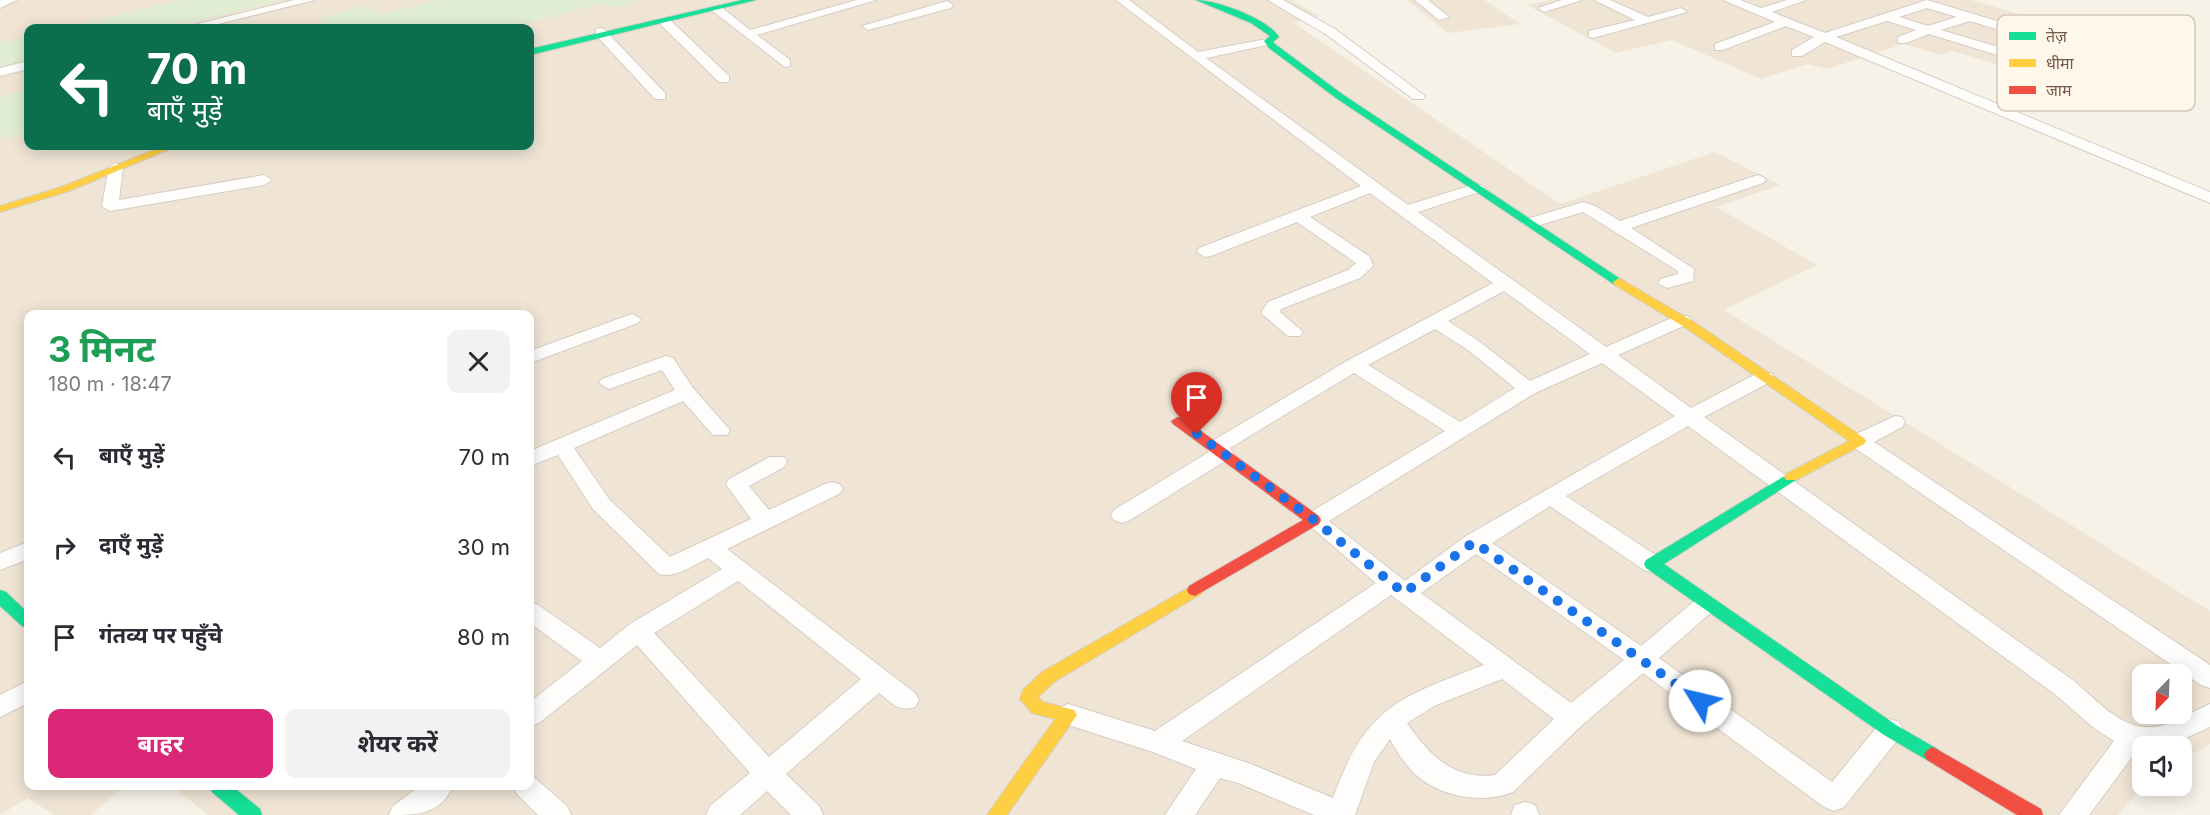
<!DOCTYPE html>
<html lang="hi">
<head>
<meta charset="utf-8">
<style>
	:root { --surface:#fff; --page:#f2f2f3; --text:#2b2b33; --muted:#7c7c81; --accent:#db2777 }
	body { margin:0; font-family:Inter,"Noto Sans Devanagari",sans-serif; background:var(--page); color:var(--text); height:100vh; display:flex; flex-direction:column; font-size:22px; white-space:nowrap }
	* { box-sizing:border-box; margin:0 }
	p { font-size:20px; color:var(--muted) }
	.icon { flex:none; width:33px; height:33px; fill:none; stroke:currentColor; stroke-width:2; stroke-linecap:round; stroke-linejoin:round }
	.map { position:relative; flex:1; overflow:hidden }
	.sheet { position:absolute; left:24px; top:310px; width:510px; height:480px; display:flex; flex-direction:column; background:var(--surface); border-radius:12px; box-shadow:0 3px 15px #0003 }
	.sheet>* { flex:none }
	.banner { position:absolute; left:24px; top:24px; width:510px; height:126px; border-radius:12px; box-shadow:0 3px 15px #0003; background:#0b6e4f; color:#fff; overflow:hidden }
	.needle { width:39px; rotate:203deg }
	.fabs { position:absolute; left:2132px; top:664px; display:grid; gap:12px }
	.fabs a { display:grid; place-items:center; width:60px; height:60px; border-radius:12px; background:var(--surface); box-shadow:0 3px 15px #0003; font-size:30px }
	.pin { position:absolute; display:grid; place-items:center; width:51px; height:51px; color:#fff; margin:-62px -26px; border-radius:50% 50% 50% 0; rotate:-45deg; box-shadow:0 0 6px #0007 }
	.pin .icon { rotate:45deg }
	.me { position:absolute; width:66px; margin:-33px; rotate:306deg; stroke-linejoin:round; filter:drop-shadow(0 0 4px #0008) }
	.turn { display:flex; align-items:center; gap:21px; height:126px; padding:0 24px; font-size:27px }
	.turn .icon { width:78px; height:78px; stroke-width:2.5 }
	.turn b { display:block; font-size:42px; line-height:51px }
	.round { display:grid; place-items:center; flex:none; width:63px; height:63px; border-radius:12px; background:var(--page) }
	.headline { display:flex; align-items:center; justify-content:space-between; height:102px; padding:0 24px }
	h1 { font-size:36px; font-weight:700; line-height:45px; color:#1e9e55 }
	.action { display:flex; gap:12px; margin-top:auto; padding:12px 24px }
	.action a { flex:1; height:69px; border-radius:12px; background:var(--accent); color:#fff; font-size:24px; font-weight:700; line-height:69px; text-align:center }
	.action a+a { background:var(--page); color:var(--text) }
	ul { padding:0; list-style:none }
	li { display:flex; align-items:center; gap:18px; height:90px; padding:0 24px }
	li div { flex:1 }
	li b { display:block; font-size:22px }
	li em { font-style:normal }
	.map>svg:first-child { display:block }
	.residential { fill:#f0e5d5; fill-rule:evenodd }
	.green { fill:#e1eed3 }
	.lines { fill:none; stroke-linecap:round; stroke-linejoin:round }
	.street-casing { stroke:#d4cec5; stroke-width:2 }
	.fast-casing { stroke:#d5cec4; stroke-width:2 }
	.slow-casing { stroke:#d5cec4; stroke-width:2 }
	.jam-casing { stroke:#d5cec4; stroke-width:2 }
	.street { fill:#fefdfc; fill-rule:evenodd }
	.fast { fill:#16e098; fill-rule:evenodd }
	.slow { fill:#ffcf43; fill-rule:evenodd }
	.jam { fill:#f24e42; fill-rule:evenodd }
	.route { stroke:#1a73e8; stroke-width:10; stroke-dasharray:0 18 }
	.key { fill:#fff7e9; stroke:#d5c8b9; stroke-width:1.5 }
	.key-label { font-size:16px; fill:#745a49 }
</style>
</head>
<body>
<div class="map">
<svg width="2210" height="815" viewBox="0 0 2210 815">
	<rect width="100%" height="100%" fill="#f6f2e8"/>
	<g class="residential">
		<path d="M 0,0 L 1292,0 L 1319,16 L 1294,23 L 1560,204 L 1715,152 L 1780,185 L 1716,207 L 1817,265 L 1724,310 L 2210,611 L 2210,744 L 2181,760 L 2181,747 L 2142,747 L 2143,786 L 2118,815 L 208,815 L 172,786 L 530,786 L 530,315 L 28,315 L 28,786 L 124,786 L 91,815 L 54,815 L 28,798 L 0,815 ZM 28,28 L 530,28 L 530,146 L 28,146 ZM 2142,675 L 2181,675 L 2181,714 L 2142,714 Z"/>
		<path d="M 1407,0 L 1484,0 L 1520,24 L 1448,33 Z"/>
		<path d="M 1551,0 L 1971,0 L 2039,20 L 2019,28 L 2153,68 L 2116,99 L 1952,51 L 1942,55 L 1903,44 L 1828,69 L 1807,64 L 1761,79 L 1672,40 L 1616,53 L 1527,5 Z"/>
	</g>
	<g class="green">
		<path d="M 180,0 L 284,0 L 163,28 L 63,28 Z"/>
		<path d="M 439,0 L 642,0 L 616,7 L 600,4 L 523,24 L 516,28 L 316,28 L 328,26 L 318,18 L 369,5 L 379,15 Z"/>
		<path d="M 28,37 L 28,60 L 0,67 L 0,41 L 6,42 Z"/>
		<path d="M 28,90 L 28,133 L 0,138 L 0,97 Z"/>
	</g>
	<g class="lines">
		<defs>
			<g id="street">
				<path d="M 0,0 L 17,0 L 0,8 Z"/>
				<path d="M 294,0 L 315,0 L 202,28 L 182,28 Z"/>
				<path d="M 857,0 L 876,0 L 757,35 L 790,60 L 790,66 L 785,67 L 710,9 L 720,6 L 750,30 Z"/>
				<path d="M 1116,0 L 1129,0 L 1198,52 L 1272,38 L 1272,44 L 1206,58 L 1408,205 L 1472,185 L 1482,185 L 1485,188 L 1482,191 L 1418,212 L 1606,347 L 1676,316 L 1688,316 L 1691,320 L 1688,324 L 1618,355 L 1691,408 L 1758,373 L 1772,373 L 1774,377 L 1772,381 L 1704,417 L 2074,681 C 2100,703 2128,738 2167,724 C 2182,719 2195,710 2210,704 L 2210,727 L 2166,747 L 2138,749 L 2089,815 L 2059,815 L 2114,741 L 2095,729 L 2056,695 L 1688,426 L 1566,496 L 1660,558 L 1663,564 L 1660,570 L 1652,572 L 1644,570 L 1550,506 L 1492,543 L 1641,646 L 1698,598 L 1706,595 L 1714,598 L 1718,604 L 1714,610 L 1659,658 L 1832,782 L 1881,722 L 1890,719 L 1899,722 L 1903,730 L 1899,738 L 1844,807 L 1834,811 L 1824,807 L 1643,673 L 1581,726 L 1513,792 C 1481,805 1436,796 1412,771 C 1403,761 1396,750 1390,739 L 1374,762 L 1355,815 L 1314,815 L 1238,783 L 1220,778 L 1195,815 L 1165,815 L 1196,769 L 1153,752 L 1059,722 L 1055,715 L 1059,708 L 1068,704 L 1155,731 L 1376,583 L 1303,520 L 1306,515 L 1445,431 L 1354,373 L 1230,448 L 1233,453 L 1230,458 L 1130,520 L 1122,523 L 1114,520 L 1111,515 L 1114,510 L 1209,452 L 1206,448 L 1209,443 L 1347,361 L 1493,283 L 1370,193 L 1310,217 L 1370,257 L 1373,266 L 1360,278 L 1281,309 L 1280,312 L 1303,332 L 1300,336 L 1288,336 L 1261,313 L 1268,302 L 1348,270 L 1356,263 L 1297,222 L 1211,256 L 1205,257 L 1197,252 L 1199,248 L 1361,186 ZM 1504,291 L 1590,354 L 1530,381 L 1480,342 L 1448,321 ZM 1435,329 L 1468,350 L 1515,388 L 1460,422 L 1368,365 ZM 1602,363 L 1675,416 L 1466,536 L 1405,581 L 1329,521 L 1535,393 ZM 1476,554 L 1624,660 L 1571,703 L 1421,593 ZM 1391,595 L 1484,665 C 1397,698 1366,707 1333,798 L 1251,764 L 1182,741 ZM 1502,679 L 1554,719 L 1495,775 C 1454,781 1428,754 1407,723 L 1434,706 Z"/>
				<path d="M 1268,0 L 1283,0 L 1335,29 L 1425,96 L 1423,99 L 1413,99 L 1327,35 Z"/>
				<path d="M 1415,0 L 1428,0 L 1449,17 L 1439,20 Z"/>
				<path d="M 1562,0 L 1582,0 L 1544,12 L 1538,8 Z"/>
				<path d="M 1594,0 L 1610,0 L 1648,17 L 1681,8 L 1687,12 L 1593,38 L 1589,37 L 1589,31 L 1635,20 Z"/>
				<path d="M 1723,0 L 1740,0 L 1761,8 L 1787,0 L 1806,0 L 1772,12 L 1825,33 L 1927,0 L 2142,65 L 2142,71 L 2132,71 L 1970,21 L 1941,30 L 2105,79 L 2107,82 L 2100,86 L 2095,85 L 1929,34 L 1906,43 L 1898,43 L 1898,37 L 1916,30 L 1887,21 L 1836,37 L 2210,192 L 2210,203 L 1825,42 L 1802,56 L 1792,56 L 1792,50 L 1814,37 L 1786,26 L 1723,50 L 1715,50 L 1715,44 L 1775,22 ZM 1927,8 L 1957,17 L 1928,26 L 1899,17 Z"/>
				<path d="M 947,1 L 953,5 L 951,8 L 868,30 L 862,26 Z"/>
				<path d="M 665,18 L 669,19 L 729,76 L 729,82 L 719,82 L 661,25 L 661,19 Z"/>
				<path d="M 600,28 L 604,29 L 665,93 L 665,99 L 655,99 L 596,35 L 596,29 Z"/>
				<path d="M 28,61 L 28,69 L 0,76 L 0,68 Z"/>
				<path d="M 116,163 L 123,167 L 119,200 L 264,175 L 272,180 L 264,185 L 110,211 L 102,206 L 109,167 Z"/>
				<path d="M 1758,175 L 1763,177 L 1766,180 L 1763,183 L 1631,228 L 1694,269 L 1693,281 L 1667,288 L 1658,283 L 1661,279 L 1678,274 L 1678,271 L 1583,212 L 1530,228 L 1522,223 L 1524,220 L 1583,202 L 1595,206 L 1620,221 Z"/>
				<path d="M 632,314 L 641,319 L 638,323 L 530,363 L 530,351 Z"/>
				<path d="M 666,356 L 673,358 L 693,388 L 730,430 L 727,435 L 713,435 L 683,401 L 574,448 L 609,499 L 670,557 L 751,519 L 726,484 L 729,479 L 770,457 L 784,457 L 787,462 L 784,467 L 749,486 L 769,510 L 825,484 L 832,482 L 839,484 L 843,489 L 839,494 L 727,549 L 915,693 L 919,700 L 915,707 C 899,713 891,702 879,693 L 786,774 L 819,806 L 823,815 L 791,815 L 767,791 L 740,815 L 706,815 L 710,806 L 750,773 L 637,645 L 539,723 L 530,726 L 530,702 L 582,661 L 530,623 L 530,602 L 538,605 L 600,648 L 630,624 L 722,569 L 708,558 C 694,565 675,579 659,574 L 593,509 L 558,455 L 530,466 L 530,451 L 675,390 L 662,370 L 609,389 L 599,383 L 602,379 ZM 738,581 L 861,679 L 769,757 L 654,633 Z"/>
				<path d="M 1895,416 L 1902,417 L 1905,422 L 1902,427 L 1874,442 L 2210,665 L 2210,688 L 2201,685 L 1852,446 L 1849,441 L 1852,436 Z"/>
				<path d="M 28,542 L 28,559 L 0,570 L 0,553 Z"/>
				<path d="M 28,681 L 28,703 L 0,717 L 0,695 Z"/>
				<path d="M 530,776 L 535,778 L 567,806 L 571,815 L 538,815 L 517,794 L 513,786 L 530,786 Z"/>
				<path d="M 420,786 L 453,786 C 440,815 417,815 389,815 L 393,806 Z"/>
				<path d="M 1525,802 L 1535,805 L 1539,815 L 1511,815 L 1515,805 Z"/>
			</g>
			<g id="fast">
				<path d="M 742,0 L 756,0 L 530,55 L 530,49 Z"/>
				<path d="M 1196,0 C 1217,0 1268,19 1279,37 L 1273,42 L 1275,44 L 1342,94 L 1625,282 L 1619,286 L 1615,285 L 1336,98 L 1269,48 L 1264,41 L 1270,36 L 1251,23 Z"/>
				<path d="M 1791,472 L 1796,474 L 1798,477 L 1796,480 L 1664,564 L 1896,725 L 1939,750 L 1942,755 L 1939,760 L 1933,763 L 1927,760 L 1884,735 L 1646,568 L 1644,564 L 1646,560 Z"/>
				<path d="M 0,590 L 6,592 L 28,613 L 28,628 L 22,626 L 0,606 Z"/>
				<path d="M 210,786 L 232,786 L 260,809 L 262,815 L 239,815 L 212,792 Z"/>
			</g>
			<g id="slow">
				<path d="M 164,146 L 177,146 L 69,191 L 0,212 L 0,206 L 61,187 Z"/>
				<path d="M 1619,278 L 1694,322 L 1864,438 L 1866,441 L 1864,444 L 1796,480 L 1786,480 L 1784,477 L 1786,474 L 1849,441 L 1686,328 L 1615,285 L 1613,282 Z"/>
				<path d="M 1195,584 L 1201,586 L 1203,590 L 1201,594 L 1054,682 L 1038,697 L 1043,702 L 1074,710 L 1077,715 L 1007,815 L 987,815 L 1055,719 L 1032,713 L 1020,699 L 1023,690 L 1042,672 Z"/>
			</g>
			<g id="jam">
				<path d="M 1178,417 L 1183,418 L 1319,516 L 1321,520 L 1319,524 L 1195,596 L 1189,594 L 1187,590 L 1189,586 L 1303,520 L 1173,424 L 1171,421 Z"/>
				<path d="M 1933,747 L 2041,809 L 2043,815 L 2017,815 L 1927,760 L 1924,755 L 1927,750 Z"/>
			</g>
		</defs>
		<use href="#street" class="street-casing"/>
		<use href="#fast" class="fast-casing"/>
		<use href="#slow" class="slow-casing"/>
		<use href="#jam" class="jam-casing"/>
		<use href="#street" class="street"/>
		<use href="#fast" class="fast"/>
		<use href="#slow" class="slow"/>
		<use href="#jam" class="jam"/>
	</g>
	<g class="lines">
		<path class="route" d="M 1197,434 L 1314,520 L 1404,593 L 1474,542 L 1700,701"/>
	</g>
	<rect x="1997" y="15" width="198" height="96" rx="9" class="key"/>
	<rect x="2009" y="32" width="27" height="8" fill="#16e098"/>
	<rect x="2009" y="59" width="27" height="8" fill="#ffcf43"/>
	<rect x="2009" y="86" width="27" height="8" fill="#f24e42"/>
	<g class="key-label">
		<text x="2046" y="42">तेज़</text>
		<text x="2046" y="69">धीमा</text>
		<text x="2046" y="96">जाम</text>
	</g>
</svg>
<div class="fabs">
<a><svg class="needle" viewBox="-14 -14 28 28"><path d="M0-13l5 13h-10z" fill="#e53935"/><path d="M0 13l5-13h-10z" fill="#7c7c81"/></svg></a>
<a><svg class="icon" aria-label="sound" viewBox="0 0 24 24"><path d="M4 9h4l5-4v14l-5-4H4zM17 9q2 3 0 6"/></svg></a>
</div>
<div class="pin" style="left:1197px;top:434px;background:#d93025"><svg class="icon" aria-label="arrive" viewBox="0 0 24 24"><path d="M6 21V4h12l-3 4 3 4H6"/></svg></div>
<svg class="me" style="left:1700px;top:701px" viewBox="-20 -20 40 40"><circle r="19" fill="#fff"/><path d="M0-13L10 11 0 6-10 11z" fill="#1a73e8"/></svg>
<div class="banner">
<div class="turn"><svg class="icon" aria-label="left" viewBox="0 0 24 24"><path d="M17 20v-9H6M10 6l-5 5 5 5"/></svg><div><b>70 m</b>बाएँ मुड़ें</div></div>
</div>
<section class="sheet">
<div class="headline"><div><h1>3 मिनट</h1><p>180 m · 18:47</p></div><a class="round"><svg class="icon" aria-label="close" viewBox="0 0 24 24"><path d="M6 6l12 12M18 6L6 18"/></svg></a></div>
<ul>
<li><svg class="icon" aria-label="left" viewBox="0 0 24 24"><path d="M17 20v-9H6M10 6l-5 5 5 5"/></svg><div><b>बाएँ मुड़ें</b></div><em>70 m</em></li>
<li><svg class="icon" aria-label="right" viewBox="0 0 24 24"><path d="M7 20v-9h11M14 6l5 5-5 5"/></svg><div><b>दाएँ मुड़ें</b></div><em>30 m</em></li>
<li><svg class="icon" aria-label="arrive" viewBox="0 0 24 24"><path d="M6 21V4h12l-3 4 3 4H6"/></svg><div><b>गंतव्य पर पहुँचे</b></div><em>80 m</em></li>
</ul>
<div class="action"><a>बाहर</a><a>शेयर करें</a></div>
</section>
</div>
</body>
</html>
